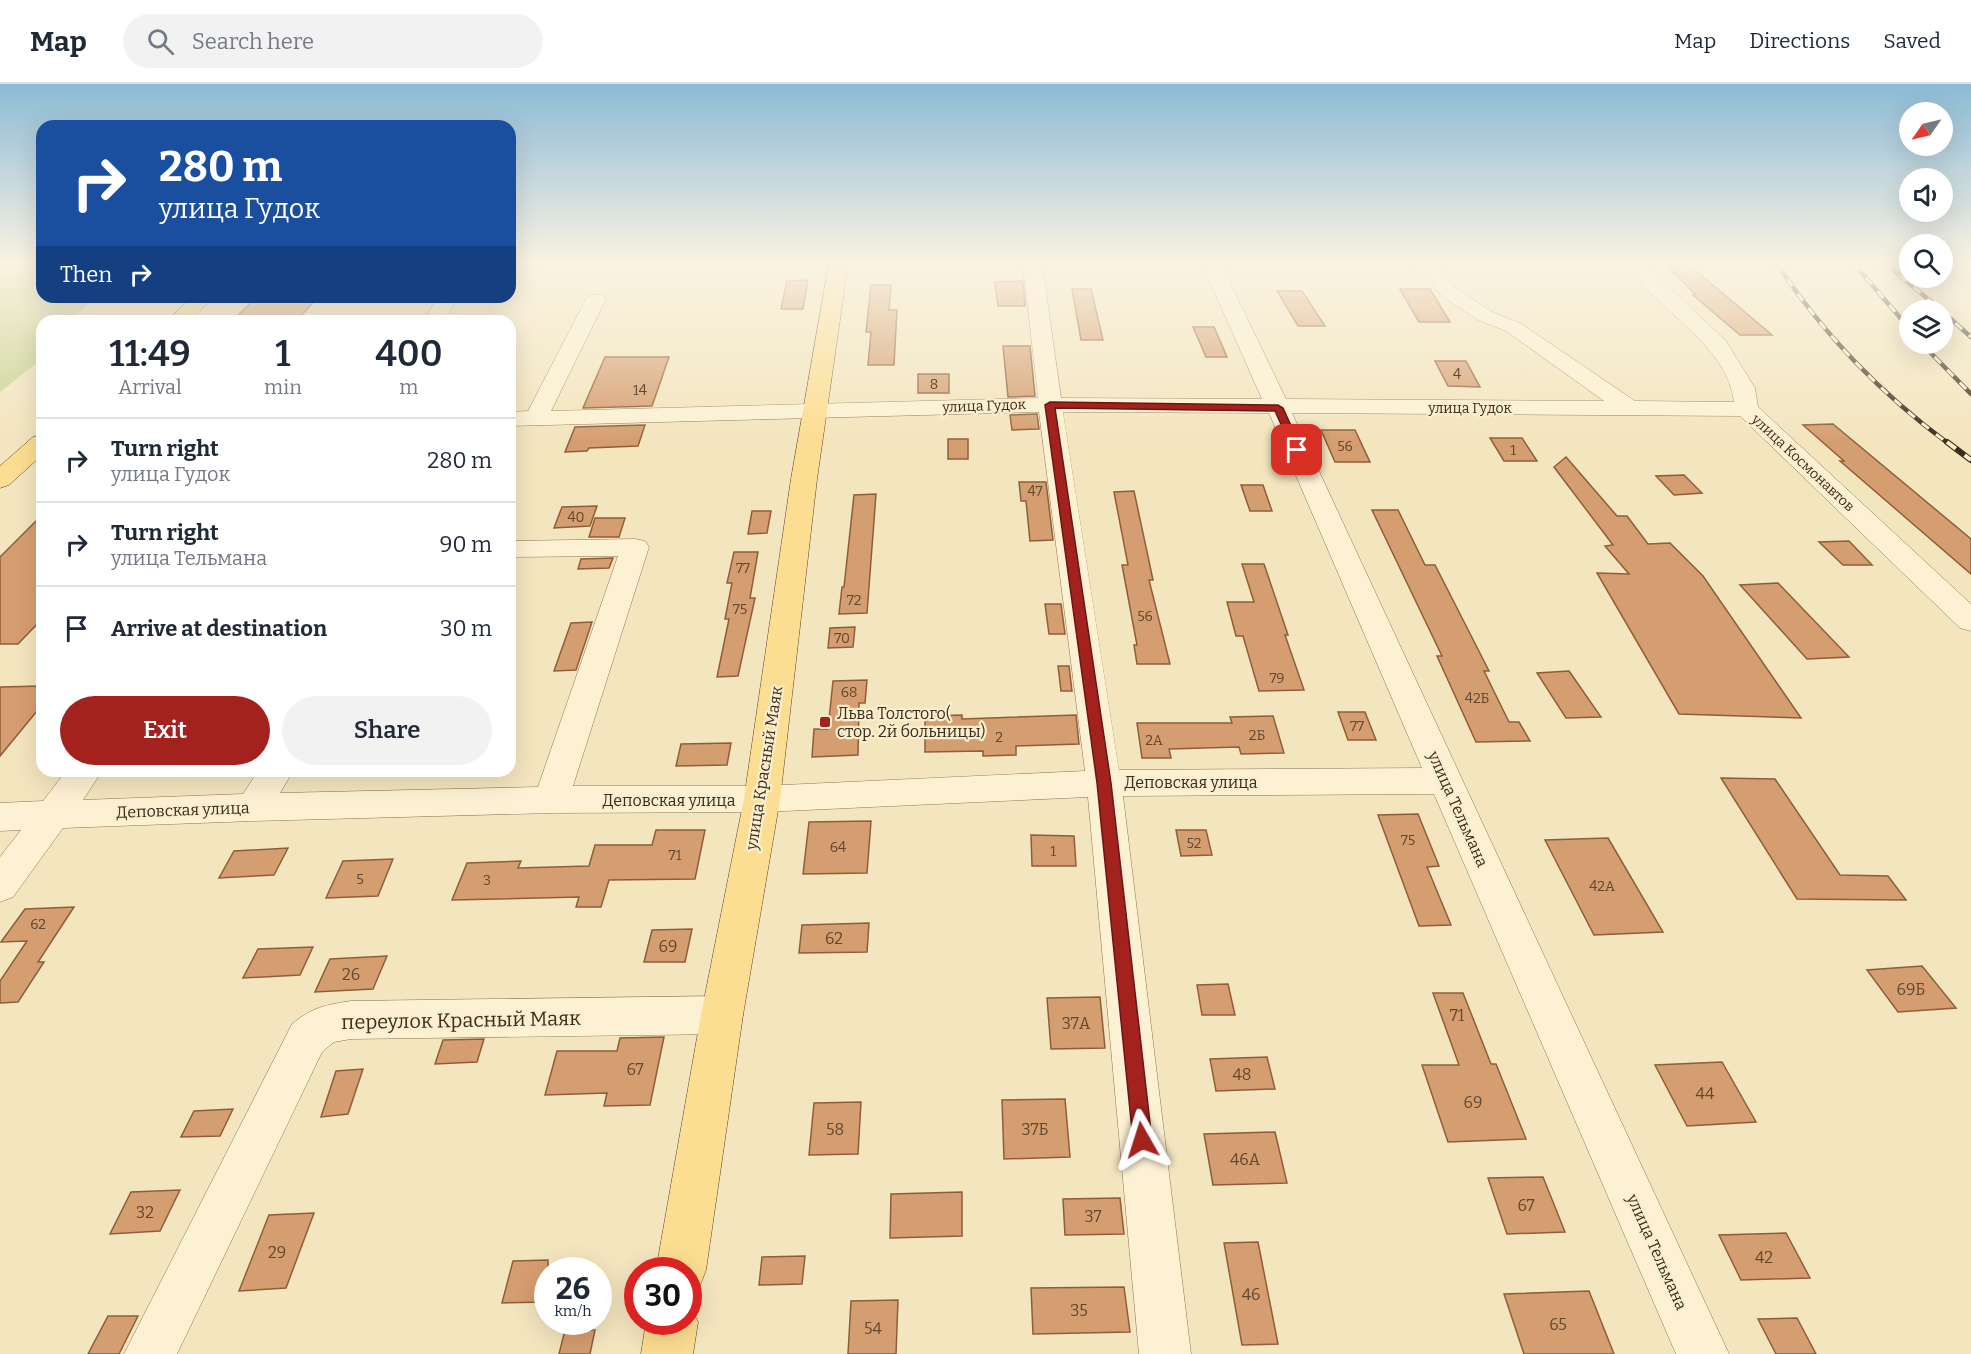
<!DOCTYPE html>
<html lang="en">
<head>
<meta charset="utf-8">
<style>
	:root { --surface:#fff; --page:#f2f2f3; --text:#1f2937; --muted:#747a83; --line:#e0e1e3; --accent:#a3221e }
	body { margin:0; font-family:Bitter,serif; background:var(--page); color:var(--text); height:100vh; display:flex; flex-direction:column; font-size:22px; white-space:nowrap }
	* { box-sizing:border-box; margin:0 }
	p { font-size:20px; color:var(--muted) }
	.icon { flex:none; width:33px; height:33px; fill:none; stroke:currentColor; stroke-width:2; stroke-linecap:round; stroke-linejoin:round }
	.map { position:relative; flex:1; overflow:hidden }
	.panel { position:absolute; left:36px; top:231px; width:480px; height:462px; display:flex; flex-direction:column; background:var(--surface); border-radius:18px; box-shadow:0 6px 24px #0002 }
	.panel>* { flex:none }
	.hud { position:absolute; left:36px; top:36px; width:480px; height:183px; border-radius:18px; box-shadow:0 6px 24px #0002; background:#1a4fa0; color:#fff; overflow:hidden }
	.needle { width:39px; rotate:236deg }
	.fabs { position:absolute; left:1899px; top:18px; display:grid; gap:12px }
	.fabs a { display:grid; place-items:center; width:54px; height:54px; border-radius:50%; background:var(--surface); box-shadow:0 6px 24px #0002; font-size:30px }
	.speed { position:absolute; left:534px; top:1173px; display:flex; gap:12px; font-size:30px; font-weight:700; text-align:center }
	.speed>* { display:grid; place-content:center; width:78px; height:78px; border-radius:50%; background:var(--surface); box-shadow:0 6px 24px #0002; line-height:1 }
	.speed small { font-size:15px; font-weight:400 }
	.speed .limit { border:9px solid #d22; background:#fff; color:#111 }
	.pin { position:absolute; display:grid; place-items:center; width:51px; height:51px; color:#fff; margin:-26px; border-radius:12px; box-shadow:0 3px 9px #0006 }
	.me { position:absolute; width:66px; margin:-33px; rotate:354deg; stroke-linejoin:round; filter:drop-shadow(0 0 4px #0008) }
	.turn { display:flex; align-items:center; gap:21px; height:126px; padding:0 24px; font-size:27px }
	.turn .icon { width:78px; height:78px; stroke-width:2.5 }
	.turn b { display:block; font-size:42px; line-height:51px }
	.then { display:flex; align-items:center; height:57px; padding:0 24px; background:#0003; gap:12px; font-size:22px }
	.eta { display:flex; justify-content:space-evenly; align-items:center; height:102px; text-align:center }
	.eta b { font-size:36px; font-weight:600; line-height:42px }
	.button { display:flex; gap:12px; margin-top:auto; padding:12px 24px }
	.button a { flex:1; height:69px; border-radius:36px; background:var(--accent); color:#fff; font-size:24px; font-weight:600; line-height:69px; text-align:center }
	.button a+a { background:var(--page); color:var(--text) }
	ul { padding:0; list-style:none }
	li { display:flex; align-items:center; gap:18px; height:84px; padding:0 24px; border-top:2px solid var(--line) }
	li div { flex:1 }
	li b { display:block; font-size:22px }
	li em { font-style:normal }
	header { display:flex; align-items:center; gap:36px; box-sizing:border-box; height:84px; padding:0 30px; background:var(--surface); border-bottom:2px solid var(--line) }
	header strong { font-size:28px }
	nav { display:flex; gap:33px; margin-inline-start:auto; font-size:21px }
	.search { width:420px; height:54px; background:var(--page); display:flex; align-items:center; gap:15px; box-sizing:border-box; padding:0 21px; border-radius:33px; color:var(--muted); font-size:22px }
	.map>svg:first-child { display:block }
	.green { fill:#c8d291 }
	.building { fill:#d59e70; stroke:#8f5e38; stroke-width:1.5 }
	.lines { fill:none; stroke-linecap:round; stroke-linejoin:round }
	.minor-casing { stroke:#8d7555; stroke-width:1 }
	.major-casing { stroke:#5a422a; stroke-width:1 }
	.minor { fill:#fcf1d2; fill-rule:evenodd }
	.major { fill:#fbde91; fill-rule:evenodd }
	.rail-far1-casing { stroke:#3b2c1b; stroke-width:4.5 }
	.rail-casing { stroke:#3b2c1b; stroke-width:6 }
	.rail-far1 { stroke:#f9efcf; stroke-width:3; stroke-dasharray:9; stroke-linecap:butt }
	.rail { stroke:#f9efcf; stroke-width:4; stroke-dasharray:11; stroke-linecap:butt }
	.route { fill:#a3221e; stroke:#6a1614; stroke-width:1.5 }
	.poi-dot { fill:#a3221e; stroke:#f9efcf; stroke-width:2 }
	.labels { text-anchor:middle; dominant-baseline:central; stroke-width:4.5; stroke-linejoin:round; paint-order:stroke }
	.number-label { font-size:14px; fill:#624830 }
	.far-street-label { font-size:14px; fill:#3b2c1b; stroke:#f9efcf }
	.poi-label { font-size:16px; fill:#3b2c1b; stroke:#f9efcf; text-anchor:start }
	.street-label { font-size:16px; fill:#3b2c1b; stroke:#f9efcf }
	.near-number-label { font-size:16px; fill:#624830 }
	.near-street-label { font-size:20px; fill:#3b2c1b; stroke:#f9efcf }
</style>
</head>
<body>
<header>
<strong>Map</strong>
<div class="search"><svg class="icon" aria-label="search" viewBox="0 0 24 24"><circle cx="10" cy="10" r="6"/><path d="M15 15l6 6"/></svg>Search here</div>
<nav><a>Map</a><a>Directions</a><a>Saved</a></nav>
</header>
<div class="map">
<svg width="1971" height="1270" viewBox="0 0 1971 1270">
	<rect width="100%" height="100%" fill="#f3e5be"/>
	<path class="green" d="M 0,180 L 42,180 L 42,213 L 95,213 L 70,237 L 42,237 L 42,275 L 0,308 Z"/>
	<g class="building">
		<path d="M 1665,180 L 1688,180 L 1772,251 L 1740,251 L 1693,211 L 1696,211 Z"/>
		<path d="M 808,196 L 803,225 L 781,225 L 787,197 Z"/>
		<path d="M 1023,197 L 1025,222 L 998,222 L 995,198 Z"/>
		<path d="M 871,201 L 891,201 L 889,226 L 897,226 L 894,281 L 868,281 L 871,248 L 866,248 Z"/>
		<path d="M 1072,205 L 1091,205 L 1103,256 L 1081,256 Z"/>
		<path d="M 1400,205 L 1430,205 L 1450,238 L 1419,238 Z"/>
		<path d="M 1277,207 L 1302,207 L 1325,242 L 1298,242 Z"/>
		<path d="M 257,213 L 318,213 L 296,237 L 232,237 Z"/>
		<path d="M 1193,243 L 1214,243 L 1227,273 L 1206,273 Z"/>
		<path d="M 1003,262 L 1030,262 L 1035,312 L 1008,313 Z"/>
		<path d="M 605,273 L 669,273 L 652,322 L 583,324 Z"/>
		<path d="M 1435,277 L 1466,277 L 1480,303 L 1448,302 Z"/>
		<rect x="918" y="290" width="31" height="19"/>
		<path d="M 1037,330 L 1039,345 L 1012,346 L 1010,331 Z"/>
		<path d="M 1833,340 L 1971,455 L 1971,490 L 1840,377 L 1844,377 L 1803,341 Z"/>
		<path d="M 645,341 L 638,362 L 589,364 L 587,367 L 565,368 L 575,343 Z"/>
		<path d="M 1321,346 L 1355,346 L 1370,378 L 1335,378 Z"/>
		<path d="M 1490,354 L 1522,354 L 1537,377 L 1504,377 Z"/>
		<rect x="948" y="355" width="20" height="20"/>
		<path d="M 1566,373 L 1617,432 L 1627,432 L 1648,460 L 1670,459 L 1703,492 L 1801,634 L 1679,630 L 1597,489 L 1629,490 L 1605,462 L 1613,461 L 1554,383 Z"/>
		<path d="M 1684,391 L 1702,409 L 1674,411 L 1656,392 Z"/>
		<path d="M 1019,398 L 1046,398 L 1053,456 L 1030,457 L 1026,417 L 1021,417 Z"/>
		<path d="M 1241,401 L 1263,401 L 1272,427 L 1250,427 Z"/>
		<path d="M 1134,407 L 1153,496 L 1149,496 L 1170,580 L 1137,580 L 1134,561 L 1137,561 L 1122,481 L 1128,481 L 1114,408 Z"/>
		<path d="M 876,410 L 867,529 L 839,530 L 842,503 L 844,503 L 854,411 Z"/>
		<path d="M 597,422 L 590,442 L 554,444 L 562,423 Z"/>
		<path d="M 1372,426 L 1398,426 L 1425,481 L 1435,481 L 1489,587 L 1484,587 L 1509,638 L 1519,638 L 1530,657 L 1476,658 L 1437,572 L 1442,572 Z"/>
		<path d="M 752,427 L 771,427 L 767,449 L 748,450 Z"/>
		<path d="M 42,431 L 42,535 L 18,560 L 0,560 L 0,473 Z"/>
		<path d="M 595,434 L 625,434 L 619,453 L 589,453 Z"/>
		<path d="M 1849,457 L 1872,481 L 1843,481 L 1819,458 Z"/>
		<path d="M 734,468 L 758,468 L 750,514 L 755,514 L 738,592 L 717,593 L 729,535 L 725,535 L 732,499 L 727,499 Z"/>
		<path d="M 613,474 L 609,484 L 578,485 L 581,475 Z"/>
		<path d="M 1242,480 L 1264,480 L 1288,551 L 1285,551 L 1304,606 L 1259,607 L 1243,552 L 1236,552 L 1227,518 L 1254,518 Z"/>
		<path d="M 1778,499 L 1849,573 L 1807,575 L 1740,501 Z"/>
		<path d="M 1045,520 L 1061,520 L 1065,550 L 1049,550 Z"/>
		<path d="M 592,538 L 576,586 L 554,587 L 571,539 Z"/>
		<path d="M 855,543 L 853,563 L 828,564 L 830,544 Z"/>
		<path d="M 1058,582 L 1069,582 L 1072,607 L 1061,607 Z"/>
		<path d="M 1569,587 L 1601,633 L 1566,634 L 1537,589 Z"/>
		<path d="M 867,596 L 865,619 L 859,619 L 858,671 L 812,673 L 814,645 L 828,645 L 833,597 Z"/>
		<path d="M 42,602 L 42,621 L 0,672 L 0,603 Z"/>
		<path d="M 1338,628 L 1365,628 L 1376,656 L 1348,656 Z"/>
		<path d="M 962,631 L 962,635 L 1076,631 L 1079,660 L 1016,662 L 1016,671 L 983,672 L 983,667 L 925,668 L 925,632 Z"/>
		<path d="M 1273,632 L 1284,669 L 1241,670 L 1239,663 L 1169,665 L 1171,674 L 1142,674 L 1137,639 L 1232,639 L 1230,633 Z"/>
		<path d="M 731,659 L 727,681 L 676,682 L 681,660 Z"/>
		<path d="M 1721,694 L 1775,695 L 1840,791 L 1888,792 L 1906,816 L 1797,815 Z"/>
		<path d="M 1418,730 L 1439,782 L 1427,783 L 1451,841 L 1419,842 L 1378,731 Z"/>
		<path d="M 871,737 L 867,789 L 803,790 L 809,738 Z"/>
		<path d="M 656,746 L 705,746 L 695,795 L 609,796 L 601,823 L 576,823 L 579,813 L 452,816 L 467,779 L 521,777 L 518,784 L 589,782 L 595,761 L 652,761 Z"/>
		<path d="M 1176,746 L 1206,746 L 1212,771 L 1181,772 Z"/>
		<path d="M 1031,751 L 1074,752 L 1076,782 L 1032,782 Z"/>
		<path d="M 1608,754 L 1663,848 L 1594,851 L 1545,756 Z"/>
		<path d="M 288,764 L 274,791 L 219,794 L 234,767 Z"/>
		<path d="M 393,775 L 378,812 L 326,814 L 343,777 Z"/>
		<path d="M 74,823 L 38,878 L 44,878 L 18,918 L 0,919 L 0,897 L 27,857 L 1,858 L 25,825 Z"/>
		<path d="M 869,839 L 867,868 L 799,869 L 802,841 Z"/>
		<path d="M 692,845 L 685,878 L 644,878 L 652,846 Z"/>
		<path d="M 313,863 L 300,891 L 243,894 L 258,865 Z"/>
		<path d="M 387,872 L 373,905 L 315,908 L 330,875 Z"/>
		<path d="M 1922,882 L 1956,924 L 1898,928 L 1867,886 Z"/>
		<path d="M 1228,900 L 1235,931 L 1202,931 L 1197,901 Z"/>
		<path d="M 1433,909 L 1463,909 L 1491,980 L 1496,980 L 1526,1055 L 1448,1058 L 1422,981 L 1459,981 Z"/>
		<path d="M 1100,913 L 1105,964 L 1051,965 L 1047,914 Z"/>
		<path d="M 664,953 L 650,1021 L 604,1022 L 607,1009 L 545,1011 L 557,967 L 617,967 L 620,954 Z"/>
		<path d="M 484,955 L 477,978 L 435,980 L 443,956 Z"/>
		<path d="M 1267,973 L 1275,1005 L 1216,1007 L 1210,975 Z"/>
		<path d="M 1722,978 L 1756,1038 L 1687,1042 L 1655,981 Z"/>
		<path d="M 363,985 L 348,1030 L 321,1033 L 336,987 Z"/>
		<path d="M 1065,1015 L 1070,1073 L 1004,1075 L 1002,1016 Z"/>
		<path d="M 861,1018 L 858,1070 L 809,1071 L 814,1019 Z"/>
		<path d="M 233,1025 L 220,1052 L 181,1053 L 194,1027 Z"/>
		<path d="M 1275,1048 L 1287,1099 L 1213,1101 L 1204,1050 Z"/>
		<path d="M 1543,1093 L 1565,1148 L 1507,1150 L 1488,1094 Z"/>
		<path d="M 180,1106 L 160,1147 L 110,1150 L 131,1108 Z"/>
		<path d="M 962,1108 L 962,1152 L 890,1154 L 891,1110 Z"/>
		<path d="M 1120,1114 L 1124,1150 L 1065,1151 L 1063,1115 Z"/>
		<path d="M 314,1129 L 286,1204 L 239,1207 L 269,1131 Z"/>
		<path d="M 1786,1149 L 1810,1194 L 1741,1196 L 1719,1151 Z"/>
		<path d="M 1258,1158 L 1278,1260 L 1242,1261 L 1224,1159 Z"/>
		<path d="M 805,1172 L 802,1200 L 759,1201 L 762,1173 Z"/>
		<path d="M 548,1176 L 548,1218 L 502,1219 L 513,1177 Z"/>
		<path d="M 1124,1203 L 1130,1248 L 1033,1250 L 1031,1204 Z"/>
		<path d="M 1589,1207 L 1614,1270 L 1524,1270 L 1504,1210 Z"/>
		<path d="M 898,1216 L 896,1270 L 848,1270 L 851,1217 Z"/>
		<path d="M 108,1232 L 138,1232 L 119,1270 L 88,1270 Z"/>
		<path d="M 1797,1234 L 1816,1270 L 1776,1270 L 1758,1235 Z"/>
		<path d="M 565,1246 L 595,1246 L 590,1270 L 559,1270 Z"/>
	</g>
	<g class="lines">
		<defs>
			<g id="minor">
				<path d="M 1023,180 L 1042,180 L 1061,314 L 1262,315 L 1202,180 L 1221,180 L 1286,315 L 1604,317 L 1506,247 L 1478,236 L 1442,212 L 1415,180 L 1435,180 L 1456,204 L 1492,228 L 1520,239 L 1635,317 L 1734,318 C 1729,262 1654,223 1624,180 L 1644,180 L 1726,257 L 1755,304 L 1758,323 L 1971,520 L 1971,547 L 1960,544 L 1740,332 L 1292,329 L 1729,1270 L 1676,1270 L 1434,710 L 1123,712 L 1191,1270 L 1139,1270 L 1088,713 L 762,728 L 551,729 L 253,737 L 63,744 L 13,813 L 0,818 L 0,773 L 21,746 L 0,747 L 0,719 L 43,717 L 66,687 L 102,687 L 83,716 L 243,710 L 258,687 L 293,687 L 280,709 L 538,703 L 618,472 L 510,473 L 510,457 L 635,455 L 645,457 L 649,463 L 573,702 L 762,702 L 1085,687 L 1039,328 L 510,342 L 510,328 L 528,327 L 586,215 L 589,211 L 603,211 L 606,215 L 551,327 L 1038,314 ZM 1063,328 L 1269,329 L 1422,684 L 1119,686 Z"/>
				<path d="M 439,213 L 459,213 L 443,237 L 423,237 Z"/>
				<path d="M 722,912 L 737,918 L 743,931 L 737,944 L 722,950 L 351,955 L 334,958 L 322,968 L 177,1270 L 124,1270 L 292,940 C 313,923 325,921 351,917 Z"/>
			</g>
			<g id="major">
				<path d="M 829,180 L 848,180 L 817,395 L 780,715 L 743,931 L 706,1186 L 699,1204 L 688,1208 L 688,1186 L 656,1186 L 701,931 L 744,715 L 791,395 Z"/>
				<path d="M 192,213 L 214,213 L 189,237 L 167,237 Z"/>
				<path d="M 42,351 L 42,371 L 9,401 L 0,404 L 0,382 L 33,353 Z"/>
				<path d="M 688,1219 L 698,1238 L 693,1270 L 641,1270 L 646,1238 L 688,1238 Z"/>
			</g>
		</defs>
		<use href="#minor" class="minor-casing"/>
		<use href="#major" class="major-casing"/>
		<use href="#minor" class="minor"/>
		<use href="#major" class="major"/>
		<defs>
			<g id="rail-far1">
				<path d="M 1777,180 C 1823,250 1881,310 1949,360"/>
				<path d="M 1854,180 L 1910,245"/>
				<path d="M 1886,180 L 1941,226"/>
				<path d="M 1942,227 L 1971,253"/>
				<path d="M 1922,260 L 1971,310"/>
			</g>
			<path id="rail" d="M 1947,358 L 1971,376"/>
		</defs>
		<use href="#rail-far1" class="rail-far1-casing"/>
		<use href="#rail" class="rail-casing"/>
		<use href="#rail-far1" class="rail-far1"/>
		<use href="#rail" class="rail"/>
	</g>
	<linearGradient id="sky" x2="0" y2="1"><stop stop-color="#8cbad6"/><stop offset="0.5" stop-color="#faf3e2"/><stop offset="1" stop-color="#faf3e2" stop-opacity="0"/></linearGradient>
	<rect width="1971" height="358" fill="url(#sky)"/>
	<path class="route" d="M 1050,318 L 1278,321 L 1283,324 L 1302,366 L 1294,369 L 1275,327 L 1055,324 L 1111,699 L 1152,1056 L 1149,1062 L 1142,1065 L 1136,1062 L 1133,1056 L 1097,699 L 1045,321 Z"/>
	<rect class="poi-dot" x="819" y="632" width="12" height="12" rx="3"/>
	<g class="labels">
		<g class="number-label">
			<text x="1457" y="290">4</text>
			<text x="934" y="300">8</text>
			<text x="640" y="306">14</text>
			<text x="1345" y="362">56</text>
			<text x="1513" y="366">1</text>
			<text x="1035" y="407">47</text>
			<text x="576" y="433">40</text>
			<text x="743" y="484">77</text>
			<text x="854" y="516">72</text>
			<text x="740" y="525">75</text>
			<text x="1145" y="532">56</text>
			<text x="842" y="554">70</text>
			<text x="1277" y="594">79</text>
			<text x="849" y="608">68</text>
			<text x="1477" y="614">42Б</text>
			<text x="1357" y="642">77</text>
			<text x="1257" y="651">2Б</text>
			<text x="999" y="653">2</text>
			<text x="1154" y="656">2А</text>
			<text x="1408" y="756">75</text>
			<text x="1194" y="759">52</text>
			<text x="838" y="763">64</text>
			<text x="1053" y="767">1</text>
			<text x="675" y="771">71</text>
			<text x="360" y="795">5</text>
			<text x="487" y="796">3</text>
			<text x="1602" y="802">42А</text>
			<text x="38" y="840">62</text>
		</g>
		<g class="far-street-label">
			<text transform="translate(984 322) rotate(-2)">улица Гудок</text>
			<text x="1470" y="324">улица Гудок</text>
			<text transform="translate(1803 379) rotate(43)">улица Космонавтов</text>
		</g>
		<g class="poi-label">
			<text x="837" y="629">Льва Толстого(<tspan x="837" dy="18">стор. 2й больницы)</tspan></text>
		</g>
		<g class="street-label">
			<text transform="translate(764 684) rotate(-81)">улица Красный Маяк</text>
			<text x="1191" y="698">Деповская улица</text>
			<text x="669" y="716">Деповская улица</text>
			<text transform="translate(1458 725) rotate(66)">улица Тельмана</text>
			<text transform="translate(183 726) rotate(-2)">Деповская улица</text>
			<text transform="translate(1657 1168) rotate(66)">улица Тельмана</text>
		</g>
		<g class="near-number-label">
			<text x="834" y="854">62</text>
			<text x="668" y="862">69</text>
			<text x="351" y="890">26</text>
			<text x="1911" y="905">69Б</text>
			<text x="1457" y="931">71</text>
			<text x="1076" y="939">37А</text>
			<text x="635" y="985">67</text>
			<text x="1242" y="990">48</text>
			<text x="1705" y="1009">44</text>
			<text x="1473" y="1018">69</text>
			<text x="835" y="1045">58</text>
			<text x="1035" y="1045">37Б</text>
			<text x="1245" y="1075">46А</text>
			<text x="1526" y="1121">67</text>
			<text x="145" y="1128">32</text>
			<text x="1093" y="1132">37</text>
			<text x="277" y="1168">29</text>
			<text x="1764" y="1173">42</text>
			<text x="1251" y="1210">46</text>
			<text x="1079" y="1226">35</text>
			<text x="1558" y="1240">65</text>
			<text x="873" y="1244">54</text>
		</g>
		<g class="near-street-label">
			<text transform="translate(461 936) rotate(-1)">переулок Красный Маяк</text>
		</g>
	</g>
</svg>
<div class="fabs">
<a><svg class="needle" viewBox="-14 -14 28 28"><path d="M0-13l5 13h-10z" fill="#e53935"/><path d="M0 13l5-13h-10z" fill="#747a83"/></svg></a>
<a><svg class="icon" aria-label="sound" viewBox="0 0 24 24"><path d="M4 9h4l5-4v14l-5-4H4zM17 9q2 3 0 6"/></svg></a>
<a><svg class="icon" aria-label="search" viewBox="0 0 24 24"><circle cx="10" cy="10" r="6"/><path d="M15 15l6 6"/></svg></a>
<a><svg class="icon" aria-label="layers" viewBox="0 0 24 24"><path d="M12 4l9 5-9 5-9-5zM3 14l9 5 9-5"/></svg></a>
</div>
<div class="speed"><div>26<small>km/h</small></div><div class="limit">30</div></div>
<div class="pin" style="left:1297px;top:366px;background:#d93025"><svg class="icon" aria-label="arrive" viewBox="0 0 24 24"><path d="M6 21V4h12l-3 4 3 4H6"/></svg></div>
<svg class="me" style="left:1142px;top:1056px" viewBox="-20 -20 40 40"><path d="M0-17L14 15 0 8-14 15z" fill="#a3221e" stroke="#fff" stroke-width="4"/></svg>
<div class="hud">
<div class="turn"><svg class="icon" aria-label="right" viewBox="0 0 24 24"><path d="M7 20v-9h11M14 6l5 5-5 5"/></svg><div><b>280 m</b>улица Гудок</div></div>
<div class="then">Then<svg class="icon" aria-label="right" viewBox="0 0 24 24"><path d="M7 20v-9h11M14 6l5 5-5 5"/></svg></div>
</div>
<section class="panel">
<div class="eta">
<div><b>11:49</b><p>Arrival</p></div>
<div><b>1</b><p>min</p></div>
<div><b>400</b><p>m</p></div>
</div>
<ul>
<li><svg class="icon" aria-label="right" viewBox="0 0 24 24"><path d="M7 20v-9h11M14 6l5 5-5 5"/></svg><div><b>Turn right</b><p>улица Гудок</p></div><em>280 m</em></li>
<li><svg class="icon" aria-label="right" viewBox="0 0 24 24"><path d="M7 20v-9h11M14 6l5 5-5 5"/></svg><div><b>Turn right</b><p>улица Тельмана</p></div><em>90 m</em></li>
<li><svg class="icon" aria-label="arrive" viewBox="0 0 24 24"><path d="M6 21V4h12l-3 4 3 4H6"/></svg><div><b>Arrive at destination</b></div><em>30 m</em></li>
</ul>
<div class="button"><a>Exit</a><a>Share</a></div>
</section>
</div>
</body>
</html>
